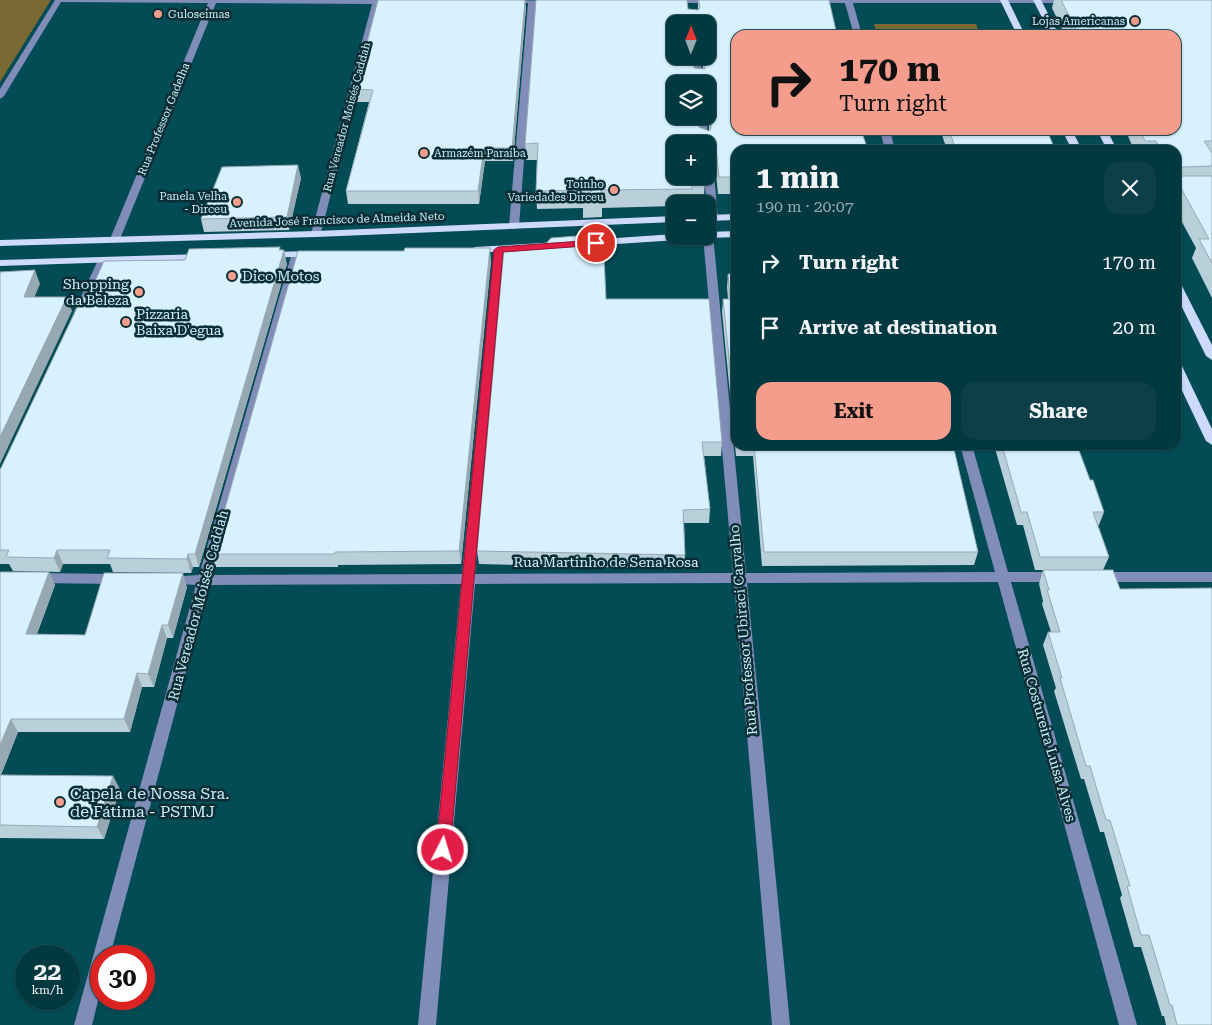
<!DOCTYPE html>
<html lang="en">
<head>
<meta charset="utf-8">
<style>
	:root { --surface:#023840; --page:#0c3f47; --text:#f1f3f6; --muted:#96acb1; --line:#235259; --accent:#f59d8d }
	body { margin:0; font-family:"Roboto Serif",serif; background:var(--page); color:var(--text); height:100vh; display:flex; flex-direction:column; font-size:19px; white-space:nowrap }
	* { box-sizing:border-box; margin:0 }
	p { font-size:16px; color:var(--muted) }
	.icon { flex:none; width:28px; height:28px; fill:none; stroke:currentColor; stroke-width:2; stroke-linecap:round; stroke-linejoin:round }
	.map { position:relative; flex:1; overflow:hidden }
	.sheet { position:absolute; left:731px; top:145px; width:450px; height:305px; display:flex; flex-direction:column; background:var(--surface); border-radius:15px; box-shadow:0 1px 4px #0004,0 0 0 1px var(--line) }
	.sheet>* { flex:none }
	.hud { position:absolute; left:731px; top:30px; width:450px; height:105px; border-radius:15px; box-shadow:0 1px 4px #0004,0 0 0 1px var(--line); background:#f59d8d; color:#111; overflow:hidden }
	.needle { width:32px; rotate:1deg }
	.controls { position:absolute; left:666px; top:15px; display:grid; gap:10px }
	.controls a { display:grid; place-items:center; width:50px; height:50px; border-radius:10px; background:var(--surface); box-shadow:0 1px 4px #0004,0 0 0 1px var(--line); font-size:25px }
	.speed { position:absolute; left:15px; top:945px; display:flex; gap:10px; font-size:25px; font-weight:700; text-align:center }
	.speed>* { display:grid; place-content:center; width:65px; height:65px; border-radius:50%; background:var(--surface); box-shadow:0 1px 4px #0004,0 0 0 1px var(--line); line-height:1 }
	.speed small { font-size:12px; font-weight:400 }
	.speed .limit { border:8px solid #d22; background:#fff; color:#111 }
	.pin { position:absolute; display:grid; place-items:center; width:42px; height:42px; color:#fff; margin:-21px; border:2px solid #fff; border-radius:50%; box-shadow:0 1px 5px #0007 }
	.me { position:absolute; width:55px; margin:-28px; rotate:5deg; stroke-linejoin:round; filter:drop-shadow(0 0 4px #0008) }
	.turn { display:flex; align-items:center; gap:18px; height:105px; padding:0 25px; font-size:22px }
	.turn .icon { width:65px; height:65px; stroke-width:2.5 }
	.turn b { display:block; font-size:35px; line-height:42px }
	.round { display:grid; place-items:center; flex:none; width:52px; height:52px; border-radius:15px; background:var(--page) }
	.headline { display:flex; align-items:center; justify-content:space-between; height:85px; padding:0 25px }
	h1 { font-size:30px; font-weight:700; line-height:38px }
	.action { display:flex; gap:10px; margin-top:auto; padding:10px 25px }
	.action a { flex:1; height:58px; border-radius:15px; background:var(--accent); color:#111; font-size:20px; font-weight:700; line-height:58px; text-align:center }
	.action a+a { background:var(--page); color:var(--text) }
	ul { padding:0; list-style:none }
	li { display:flex; align-items:center; gap:15px; height:65px; padding:0 25px }
	li div { flex:1 }
	li b { display:block; font-size:19px }
	li em { font-style:normal }
	.map>svg:first-child { display:block }
	.green { fill:#7b6934 }
	.lines { fill:none; stroke-linecap:round; stroke-linejoin:round }
	.minor { fill:#808db8; fill-rule:evenodd }
	.major { fill:#cedafd; fill-rule:evenodd }
	.wall { fill:#b9cfda; fill-rule:evenodd }
	.shaded-wall { fill:#96a9b2 }
	.building { fill:#d7f1fe; stroke:#96a9b2; fill-rule:evenodd }
	.route { fill:#e11d48; stroke:#92132f }
	.poi-dot { fill:#f59d8d; stroke:#0b2e34; stroke-width:2 }
	.labels { text-anchor:middle; dominant-baseline:central; stroke-width:5; stroke-linejoin:round; paint-order:stroke }
	.far-poi-label { font-size:11px; fill:#caeff7; stroke:#0b2e34; text-anchor:end }
	.far-street-label { font-size:11px; fill:#caeff7; stroke:#0b2e34 }
	.poi-label { font-size:14px; fill:#caeff7; stroke:#0b2e34; text-anchor:start }
	.street-label { font-size:14px; fill:#caeff7; stroke:#0b2e34 }
	.near-poi-label { font-size:16px; fill:#caeff7; stroke:#0b2e34; text-anchor:start }
</style>
</head>
<body>
<div class="map">
<svg width="1212" height="1025" viewBox="0 0 1212 1025">
	<rect width="100%" height="100%" fill="#034b55"/>
	<g class="green">
		<path d="M 0,0 L 51,0 L 0,82 Z"/>
		<path d="M 874,24 L 976,24 L 980,35 L 877,35 Z"/>
	</g>
	<g class="lines">
		<g class="minor">
			<path d="M 55,0 L 397,0 L 398,2 L 394,4 L 380,4 L 320,236 L 312,236 L 311,234 L 372,4 L 216,3 L 120,239 L 115,242 L 110,239 L 208,3 L 61,2 L 4,96 L 0,99 L 0,89 Z"/>
			<path d="M 506,0 L 556,1 L 552,3 L 536,3 L 519,226 L 514,229 L 509,226 L 528,3 L 506,3 Z"/>
			<path d="M 669,0 L 717,0 L 718,1 L 714,3 L 669,3 Z"/>
			<path d="M 811,0 L 1072,0 L 1073,1 L 1069,3 L 853,3 L 862,35 L 854,35 L 845,3 L 811,3 Z"/>
			<path d="M 692,56 L 700,56 L 703,84 L 695,84 Z"/>
			<path d="M 699,116 L 707,116 L 708,146 L 708,144 L 700,144 Z"/>
			<path d="M 880,130 L 890,130 L 895,150 L 885,150 Z"/>
			<path d="M 708,161 L 713,164 L 718,218 L 713,221 L 708,218 L 704,176 L 708,176 Z"/>
			<path d="M 708,232 L 713,235 L 746,573 L 995,572 L 960,445 L 972,445 L 1008,572 L 1057,572 L 1062,574 L 1064,577 L 1062,580 L 1057,582 L 1011,582 L 1137,1025 L 1119,1025 L 998,582 L 747,583 L 790,1025 L 772,1025 L 734,583 L 475,584 L 436,1025 L 418,1025 L 461,584 L 209,585 L 110,956 L 101,956 L 101,989 L 92,1025 L 74,1025 L 196,585 L 165,583 L 163,580 L 165,577 L 199,575 L 292,253 L 296,252 L 301,255 L 212,575 L 462,574 L 494,250 L 499,247 L 504,250 L 475,574 L 733,573 L 703,236 L 708,236 Z"/>
			<path d="M 103,257 L 108,260 L 84,312 L 79,315 L 75,314 L 74,312 L 98,260 Z"/>
			<path d="M 1100,572 L 1212,572 L 1212,582 L 1100,582 L 1095,580 L 1093,577 L 1095,574 Z"/>
			<path d="M 37,573 L 117,574 L 122,576 L 124,579 L 122,582 L 117,584 L 37,583 L 32,581 L 30,578 L 32,575 Z"/>
		</g>
		<g class="major">
			<path d="M 1000,0 L 1008,0 L 1025,35 L 1017,35 Z"/>
			<path d="M 1033,0 L 1041,0 L 1059,35 L 1051,35 Z"/>
			<path d="M 1062,130 L 1072,130 L 1082,150 L 1072,150 Z"/>
			<path d="M 1097,130 L 1107,130 L 1117,150 L 1107,150 Z"/>
			<path d="M 736,214 L 736,220 L 708,221 L 708,215 Z"/>
			<path d="M 675,216 L 675,222 L 316,237 L 0,246 L 0,240 L 316,231 Z"/>
			<path d="M 736,231 L 736,237 L 708,238 L 704,236 L 708,236 L 708,232 Z"/>
			<path d="M 675,234 L 675,236 L 697,236 L 692,239 L 587,246 L 582,243 L 587,240 Z"/>
			<path d="M 560,242 L 565,245 L 564,247 L 475,253 L 470,250 L 475,247 Z"/>
			<path d="M 312,251 L 316,252 L 316,256 L 267,258 L 262,255 L 267,252 Z"/>
			<path d="M 202,254 L 206,255 L 206,259 L 0,266 L 0,260 Z"/>
			<path d="M 1176,281 L 1181,284 L 1212,345 L 1212,360 L 1206,356 L 1176,295 Z"/>
			<path d="M 1176,362 L 1182,366 L 1212,429 L 1212,445 L 1206,441 L 1176,378 Z"/>
		</g>
	</g>
	<g class="wall">
		<path d="M 698,0 L 829,0 L 736,150 L 736,194 L 718,194 L 715,164 L 708,159 L 708,144 L 704,194 L 691,194 L 691,204 L 675,204 L 675,206 L 602,208 L 602,217 L 583,218 L 583,208 L 537,209 L 536,191 L 537,160 L 526,160 L 525,144 L 688,9 L 698,10 ZM 675,24 L 708,24 L 708,56 L 702,56 L 703,69 L 694,68 ZM 675,84 L 708,84 L 708,115 L 709,116 L 709,131 L 699,127 Z"/>
		<path d="M 1054,0 L 1212,0 L 1212,298 L 1192,258 L 1196,248 L 1176,211 L 1176,150 L 1134,150 L 1128,136 L 1116,136 L 1113,130 L 1176,130 L 1176,35 L 1065,35 L 1052,8 Z"/>
		<path d="M 526,7 L 513,161 L 485,161 L 479,204 L 348,204 L 346,191 L 369,102 L 357,102 L 355,89 Z"/>
		<path d="M 942,130 L 1047,130 L 1055,150 L 947,150 L 941,132 Z"/>
		<path d="M 301,178 L 289,230 L 204,232 L 201,219 Z"/>
		<path d="M 732,234 L 736,234 L 736,445 L 953,445 L 978,552 L 974,565 L 762,566 L 753,456 L 736,456 L 722,312 L 723,299 L 728,299 L 727,287 L 728,274 L 734,274 L 731,247 Z"/>
		<path d="M 280,250 L 287,264 L 199,567 L 193,567 L 191,573 L 113,572 L 110,564 L 63,564 L 60,572 L 13,571 L 9,564 L 0,564 L 0,469 L 1,468 L 88,297 L 185,260 Z"/>
		<path d="M 491,261 L 461,564 L 338,565 L 338,567 L 216,567 L 212,554 Z"/>
		<path d="M 606,299 L 722,442 L 721,456 L 704,456 L 710,509 L 709,523 L 684,523 L 685,555 L 684,569 L 479,564 L 477,551 Z"/>
		<path d="M 994,445 L 1077,445 L 1090,480 L 1104,512 L 1099,525 L 1098,525 L 1109,557 L 1103,570 L 1035,570 L 1023,525 L 1017,525 Z"/>
		<path d="M 1043,570 L 1212,1025 L 1166,1025 L 1164,1016 L 1162,1016 L 1141,947 L 1134,947 L 1120,898 L 1122,895 L 1104,832 L 1100,832 L 1084,779 L 1081,779 L 1054,691 L 1056,688 L 1043,645 L 1048,632 L 1051,632 L 1042,604 L 1043,601 L 1039,584 Z"/>
		<path d="M 0,572 L 49,572 L 55,585 L 37,634 L 85,635 L 187,587 L 173,638 L 167,638 L 154,687 L 142,687 L 130,732 L 18,732 L 1,775 L 120,789 L 104,839 L 0,838 Z"/>
	</g>
	<g class="shaded-wall">
		<path d="M 525,0 L 526,7 L 513,161 L 512,148 Z"/>
		<path d="M 484,148 L 485,161 L 479,204 L 478,191 Z"/>
		<path d="M 298,165 L 301,178 L 289,230 L 287,217 Z"/>
		<path d="M 280,247 L 282,257 L 284,250 L 287,264 L 199,567 L 195,554 Z"/>
		<path d="M 490,248 L 491,261 L 461,564 L 459,551 Z"/>
		<path d="M 35,270 L 40,284 L 29,310 L 24,297 Z"/>
		<path d="M 67,297 L 72,311 L 0,464 L 0,437 Z"/>
		<path d="M 57,550 L 63,564 L 60,572 L 54,558 Z"/>
		<path d="M 188,554 L 193,567 L 191,573 L 187,559 Z"/>
		<path d="M 49,572 L 55,585 L 32,647 L 26,634 Z"/>
		<path d="M 183,573 L 187,587 L 173,638 L 168,625 Z"/>
		<path d="M 162,625 L 167,638 L 154,687 L 148,674 Z"/>
		<path d="M 137,673 L 142,687 L 130,732 L 124,719 Z"/>
		<path d="M 11,719 L 18,732 L 0,777 L 0,745 Z"/>
		<path d="M 113,776 L 120,789 L 104,839 L 97,827 Z"/>
	</g>
	<g class="building">
		<path d="M 378,0 L 525,0 L 512,148 L 484,148 L 478,191 L 346,191 L 373,90 L 355,89 Z"/>
		<path d="M 536,0 L 687,0 L 688,9 L 698,10 L 700,8 L 699,0 L 829,0 L 837,35 L 736,35 L 736,130 L 861,130 L 868,150 L 736,150 L 736,177 L 719,177 L 716,147 L 709,142 L 708,154 L 708,144 L 675,144 L 675,176 L 705,176 L 705,177 L 692,177 L 692,189 L 601,190 L 602,200 L 583,201 L 593,190 L 536,191 L 538,143 L 525,144 ZM 675,24 L 708,24 L 708,56 L 704,56 L 705,69 L 694,68 L 693,56 L 675,56 ZM 675,84 L 708,84 L 708,98 L 710,99 L 711,129 L 709,131 L 699,127 L 699,116 L 675,116 Z"/>
		<path d="M 1061,0 L 1212,0 L 1212,141 L 1204,141 L 1212,153 L 1212,166 L 1183,167 L 1181,169 L 1181,176 L 1212,176 L 1212,263 L 1199,239 L 1209,239 L 1176,179 L 1176,150 L 1161,150 L 1156,141 L 1145,141 L 1140,130 L 1176,130 L 1176,35 L 1079,35 Z"/>
		<path d="M 949,130 L 1047,130 L 1055,150 L 956,150 Z"/>
		<path d="M 298,165 L 287,217 L 201,219 L 222,167 Z"/>
		<path d="M 603,234 L 606,299 L 709,299 L 722,442 L 702,442 L 710,509 L 683,510 L 685,555 L 477,551 L 504,248 L 543,247 L 551,238 Z"/>
		<path d="M 732,234 L 736,234 L 736,267 Z"/>
		<path d="M 280,247 L 279,250 L 284,250 L 195,554 L 188,554 L 187,559 L 107,558 L 110,550 L 57,550 L 54,558 L 6,557 L 9,550 L 0,550 L 0,469 L 1,468 L 82,297 L 88,297 L 104,261 L 185,260 L 189,249 Z"/>
		<path d="M 405,248 L 490,248 L 459,551 L 335,552 L 335,554 L 212,554 L 298,251 L 404,251 Z"/>
		<path d="M 35,270 L 24,297 L 67,297 L 0,437 L 0,272 Z"/>
		<path d="M 728,274 L 736,274 L 736,427 L 723,299 L 730,299 Z"/>
		<path d="M 754,445 L 953,445 L 978,552 L 764,552 Z"/>
		<path d="M 1002,445 L 1077,445 L 1090,480 L 1093,480 L 1104,512 L 1093,512 L 1109,557 L 1040,557 L 1027,512 L 1021,512 Z"/>
		<path d="M 1043,570 L 1113,570 L 1120,589 L 1212,588 L 1212,1025 L 1177,1025 L 1172,1005 L 1170,1005 L 1149,935 L 1141,935 L 1127,886 L 1130,886 L 1110,820 L 1106,820 L 1090,766 L 1086,766 L 1060,678 L 1062,678 L 1048,632 L 1060,632 L 1047,590 L 1049,590 Z"/>
		<path d="M 0,572 L 49,572 L 26,634 L 85,635 L 104,573 L 183,573 L 168,625 L 162,625 L 148,674 L 137,673 L 124,719 L 11,719 L 0,745 Z"/>
		<path d="M 0,775 L 113,776 L 97,827 L 0,825 Z"/>
	</g>
	<path class="route" d="M 596,240 L 599,241 L 599,245 L 503,252 L 450,850 L 448,854 L 443,856 L 438,854 L 436,850 L 494,250 L 498,247 Z"/>
	<g class="poi-dot">
		<circle cx="158" cy="14" r="5"/>
		<circle cx="1135" cy="21" r="5"/>
		<circle cx="424" cy="153" r="5"/>
		<circle cx="614" cy="190" r="5"/>
		<circle cx="237" cy="202" r="5"/>
		<circle cx="232" cy="276" r="5"/>
		<circle cx="139" cy="292" r="5"/>
		<circle cx="126" cy="322" r="5"/>
		<circle cx="60" cy="802" r="5"/>
	</g>
	<g class="labels">
		<g class="far-poi-label">
			<text x="168" y="14" text-anchor="start">Guloseimas</text>
			<text x="1125" y="21">Lojas Americanas</text>
			<text x="434" y="153" text-anchor="start">Armazém Paraíba</text>
			<text x="604" y="184">Toinho<tspan x="604" dy="13">Variedades Dirceu</tspan></text>
			<text x="227" y="196">Panela Velha<tspan x="227" dy="13">- Dirceu</tspan></text>
		</g>
		<g class="far-street-label">
			<text transform="translate(347 117) rotate(-75)">Rua Vereador Moisés Caddah</text>
			<text transform="translate(164 119) rotate(-68)">Rua Professor Gadelha</text>
			<text transform="translate(337 220) rotate(-2)">Avenida José Francisco de Almeida Neto</text>
		</g>
		<g class="poi-label">
			<text x="242" y="276">Dico Motos</text>
			<text x="129" y="284" text-anchor="end">Shopping<tspan x="129" dy="16">da Beleza</tspan></text>
			<text x="136" y="314">Pizzaria<tspan x="136" dy="16">Baixa D'egua</tspan></text>
		</g>
		<g class="street-label">
			<text x="606" y="562">Rua Martinho de Sena Rosa</text>
			<text transform="translate(198 605) rotate(-75)">Rua Vereador Moisés Caddah</text>
			<text transform="translate(743 630) rotate(-95)">Rua Professor Ubiraci Carvalho</text>
			<text transform="translate(1047 735) rotate(74)">Rua Costureira Luisa Alves</text>
		</g>
		<g class="near-poi-label">
			<text x="70" y="793">Capela de Nossa Sra.<tspan x="70" dy="18">de Fátima - PSTMJ</tspan></text>
		</g>
	</g>
</svg>
<div class="controls">
<a><svg class="needle" viewBox="-14 -14 28 28"><path d="M0-13l5 13h-10z" fill="#e53935"/><path d="M0 13l5-13h-10z" fill="#96acb1"/></svg></a>
<a><svg class="icon" aria-label="layers" viewBox="0 0 24 24"><path d="M12 4l9 5-9 5-9-5zM3 14l9 5 9-5"/></svg></a>
<a>+</a>
<a>−</a>
</div>
<div class="speed"><div>22<small>km/h</small></div><div class="limit">30</div></div>
<div class="pin" style="left:596px;top:243px;background:#d93025"><svg class="icon" aria-label="arrive" viewBox="0 0 24 24"><path d="M6 21V4h12l-3 4 3 4H6"/></svg></div>
<svg class="me" style="left:443px;top:850px" viewBox="-20 -20 40 40"><circle r="17" fill="#e11d48" stroke="#fff" stroke-width="3"/><path d="M0-11L8 9 0 5-8 9z" fill="#fff"/></svg>
<div class="hud">
<div class="turn"><svg class="icon" aria-label="right" viewBox="0 0 24 24"><path d="M7 20v-9h11M14 6l5 5-5 5"/></svg><div><b>170 m</b>Turn right</div></div>
</div>
<section class="sheet">
<div class="headline"><div><h1>1 min</h1><p>190 m · 20:07</p></div><a class="round"><svg class="icon" aria-label="close" viewBox="0 0 24 24"><path d="M6 6l12 12M18 6L6 18"/></svg></a></div>
<ul>
<li><svg class="icon" aria-label="right" viewBox="0 0 24 24"><path d="M7 20v-9h11M14 6l5 5-5 5"/></svg><div><b>Turn right</b></div><em>170 m</em></li>
<li><svg class="icon" aria-label="arrive" viewBox="0 0 24 24"><path d="M6 21V4h12l-3 4 3 4H6"/></svg><div><b>Arrive at destination</b></div><em>20 m</em></li>
</ul>
<div class="action"><a>Exit</a><a>Share</a></div>
</section>
</div>
</body>
</html>
